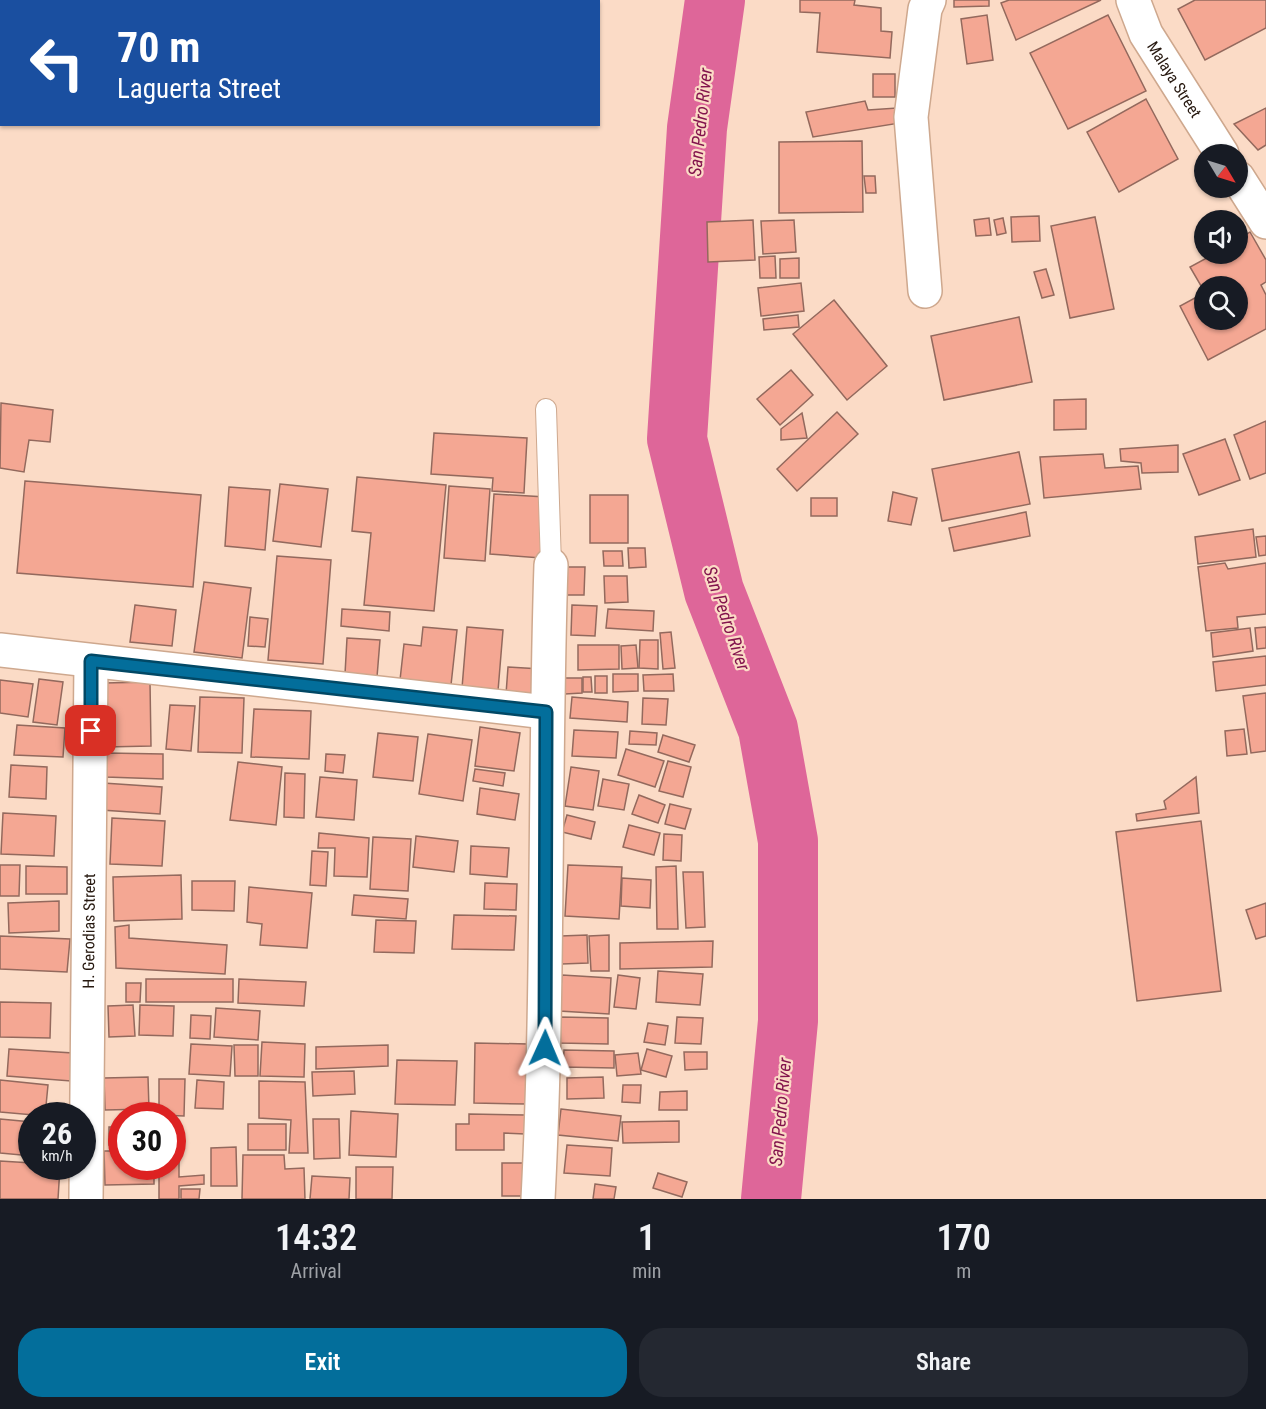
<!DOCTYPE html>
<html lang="en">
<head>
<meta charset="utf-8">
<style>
	:root { --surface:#171b24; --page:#242831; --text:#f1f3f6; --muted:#9ea1a6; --accent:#036e9b }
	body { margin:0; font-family:"Roboto Condensed",sans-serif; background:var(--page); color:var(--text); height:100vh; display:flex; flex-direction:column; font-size:22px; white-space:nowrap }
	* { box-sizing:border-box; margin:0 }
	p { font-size:20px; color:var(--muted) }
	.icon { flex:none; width:33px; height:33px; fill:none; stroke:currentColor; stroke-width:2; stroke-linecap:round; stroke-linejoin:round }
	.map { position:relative; height:1199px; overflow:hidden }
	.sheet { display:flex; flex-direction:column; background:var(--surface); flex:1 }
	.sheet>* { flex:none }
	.hud { position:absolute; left:0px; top:0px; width:600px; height:126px; box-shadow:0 2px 4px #0004; background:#1a4fa0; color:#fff; overflow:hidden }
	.needle { width:39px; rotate:128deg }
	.controls { position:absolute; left:1194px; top:144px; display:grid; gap:12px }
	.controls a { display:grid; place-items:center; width:54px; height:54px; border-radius:50%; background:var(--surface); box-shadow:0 2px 4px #0004; font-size:30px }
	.speed { position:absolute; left:18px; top:1102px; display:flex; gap:12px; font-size:30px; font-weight:700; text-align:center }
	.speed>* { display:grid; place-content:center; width:78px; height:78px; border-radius:50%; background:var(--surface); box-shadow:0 2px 4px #0004; line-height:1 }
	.speed small { font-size:15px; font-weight:400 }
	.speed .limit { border:9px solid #d22; background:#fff; color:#111 }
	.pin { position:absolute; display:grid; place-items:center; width:51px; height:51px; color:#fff; margin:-26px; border-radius:12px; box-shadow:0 3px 9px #0006 }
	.me { position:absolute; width:66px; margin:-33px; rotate:1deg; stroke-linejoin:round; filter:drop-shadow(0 0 4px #0008) }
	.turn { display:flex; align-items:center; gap:21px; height:126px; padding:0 18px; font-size:27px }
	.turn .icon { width:78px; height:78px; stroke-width:2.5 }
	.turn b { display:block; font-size:42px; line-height:51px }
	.eta { display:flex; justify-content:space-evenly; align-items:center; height:102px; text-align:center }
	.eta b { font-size:36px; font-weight:600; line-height:42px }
	.button { display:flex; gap:12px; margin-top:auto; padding:12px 18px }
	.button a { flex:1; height:69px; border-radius:24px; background:var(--accent); color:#fff; font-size:24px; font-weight:600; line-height:69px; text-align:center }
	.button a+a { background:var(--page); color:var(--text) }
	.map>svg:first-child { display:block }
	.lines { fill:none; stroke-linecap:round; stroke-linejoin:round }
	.river { stroke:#de6699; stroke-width:60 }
	.building { fill:#f4a793; stroke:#93695d; stroke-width:1.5 }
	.lane-casing { stroke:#cea88e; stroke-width:22 }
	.street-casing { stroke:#cea88e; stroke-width:36 }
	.lane { stroke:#fff; stroke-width:20 }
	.street { stroke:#fff; stroke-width:33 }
	.route-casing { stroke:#024865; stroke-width:15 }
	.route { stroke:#036e9b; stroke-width:10 }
	.labels { text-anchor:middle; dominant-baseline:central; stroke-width:4.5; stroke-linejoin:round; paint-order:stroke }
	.street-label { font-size:16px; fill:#271910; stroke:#fbdbc6 }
	.water-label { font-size:18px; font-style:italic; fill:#83144d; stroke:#fbdbc6 }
</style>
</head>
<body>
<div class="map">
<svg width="1266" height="1199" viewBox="0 0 1266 1199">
	<rect width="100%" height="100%" fill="#fbdbc6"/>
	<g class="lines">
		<path class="river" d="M 715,0 L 697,128 L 677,439 L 714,591 L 768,729 L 788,841 L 788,1021 L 771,1199"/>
	</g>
	<g class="building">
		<path d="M 800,0 L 855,0 L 854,5 L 881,8 L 881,31 L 892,32 L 890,58 L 817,52 L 820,13 L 800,12 Z"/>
		<path d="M 954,0 L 989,0 L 989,6 L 954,7 Z"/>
		<path d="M 1009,0 L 1101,0 L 1016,40 L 1001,3 Z"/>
		<path d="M 1195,0 L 1266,0 L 1266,28 L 1205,60 L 1178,9 Z"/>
		<path d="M 987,15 L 993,60 L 967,64 L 961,19 Z"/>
		<path d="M 1108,15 L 1146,91 L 1068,129 L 1030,53 Z"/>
		<rect x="873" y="74" width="22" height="23"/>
		<path d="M 1146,99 L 1178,159 L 1119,192 L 1087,132 Z"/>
		<path d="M 865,101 L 868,110 L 897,108 L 900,123 L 813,137 L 806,112 Z"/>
		<path d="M 1266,108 L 1266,145 L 1258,150 L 1234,124 Z"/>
		<path d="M 862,141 L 863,212 L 779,213 L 779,142 Z"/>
		<path d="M 864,176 L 875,176 L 876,193 L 866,193 Z"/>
		<path d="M 1039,216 L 1040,241 L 1012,242 L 1011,217 Z"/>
		<path d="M 1095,217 L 1114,309 L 1070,318 L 1051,226 Z"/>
		<path d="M 989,218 L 991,235 L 976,236 L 974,220 Z"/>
		<path d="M 1003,218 L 1006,233 L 997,235 L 994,220 Z"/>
		<path d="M 753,220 L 755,260 L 708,262 L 707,222 Z"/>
		<path d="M 794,220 L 796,252 L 763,254 L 761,221 Z"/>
		<path d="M 1250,232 L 1266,260 L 1266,282 L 1261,285 L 1266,295 L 1266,329 L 1208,360 L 1180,306 L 1204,293 L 1204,320 L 1238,320 L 1238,286 L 1204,286 L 1204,291 L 1190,267 L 1214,254 L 1238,254 L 1238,240 Z"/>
		<path d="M 775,256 L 776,278 L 760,278 L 759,257 Z"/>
		<path d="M 799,258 L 799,278 L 780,278 L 780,259 Z"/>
		<path d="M 1046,269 L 1054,295 L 1042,298 L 1034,272 Z"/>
		<path d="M 801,283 L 804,311 L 761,316 L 758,288 Z"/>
		<path d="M 834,300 L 887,366 L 847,400 L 793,334 Z"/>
		<path d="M 798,315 L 799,327 L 764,330 L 763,319 Z"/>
		<path d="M 1019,317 L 1032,382 L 944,400 L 931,336 Z"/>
		<path d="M 791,370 L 813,395 L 780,425 L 757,399 Z"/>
		<path d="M 1086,399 L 1086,429 L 1054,430 L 1054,400 Z"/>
		<path d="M 1,403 L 53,410 L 50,442 L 29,440 L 24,472 L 0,468 Z"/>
		<path d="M 837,412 L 858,434 L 797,491 L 777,469 Z"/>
		<path d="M 802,413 L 807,438 L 781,440 L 781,429 Z"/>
		<path d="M 1266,421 L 1266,473 L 1250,479 L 1234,435 Z"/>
		<path d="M 434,433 L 527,438 L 524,493 L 492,491 L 493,478 L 431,474 Z"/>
		<path d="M 1225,439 L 1240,480 L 1199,495 L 1183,454 Z"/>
		<path d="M 1178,445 L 1178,472 L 1142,473 L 1141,463 L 1121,461 L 1120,449 Z"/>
		<path d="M 1019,452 L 1030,504 L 942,521 L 932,469 Z"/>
		<path d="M 1103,454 L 1105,468 L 1138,466 L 1141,489 L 1044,498 L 1040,457 Z"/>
		<path d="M 357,477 L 446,485 L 434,611 L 364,605 L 371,533 L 352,531 Z"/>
		<path d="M 25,481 L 201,495 L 193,587 L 17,573 Z"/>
		<path d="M 280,484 L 328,489 L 321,547 L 273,541 Z"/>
		<path d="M 449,486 L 490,489 L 485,561 L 444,558 Z"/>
		<path d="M 229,487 L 270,490 L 265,550 L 225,546 Z"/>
		<path d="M 893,492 L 917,498 L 911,525 L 888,521 Z"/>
		<path d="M 494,494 L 546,497 L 541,558 L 490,554 Z"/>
		<rect x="590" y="495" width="38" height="48"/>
		<rect x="811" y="498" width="26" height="18"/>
		<path d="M 1026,512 L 1030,536 L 954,551 L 949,528 Z"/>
		<path d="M 1253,529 L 1256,557 L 1198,564 L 1195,537 Z"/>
		<path d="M 1266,536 L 1266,555 L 1259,556 L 1256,537 Z"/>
		<path d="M 628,548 L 645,548 L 646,567 L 629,568 Z"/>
		<path d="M 603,551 L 622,551 L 623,566 L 604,566 Z"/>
		<path d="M 277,556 L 331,560 L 323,664 L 268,660 Z"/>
		<path d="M 1225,563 L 1228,569 L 1266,563 L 1266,614 L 1237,617 L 1238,628 L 1206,631 L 1198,567 Z"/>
		<path d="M 563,567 L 585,567 L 584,595 L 563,595 Z"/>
		<path d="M 604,576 L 627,576 L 628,602 L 605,603 Z"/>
		<path d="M 204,582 L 251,588 L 242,658 L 194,652 Z"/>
		<path d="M 135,605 L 176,610 L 172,646 L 130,642 Z"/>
		<path d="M 572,605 L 597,606 L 595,636 L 571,635 Z"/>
		<path d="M 342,609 L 390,612 L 389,631 L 341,626 Z"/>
		<path d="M 608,609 L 654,611 L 653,631 L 606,628 Z"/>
		<path d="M 250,617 L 268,619 L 265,647 L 248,646 Z"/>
		<path d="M 423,627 L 457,630 L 451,685 L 400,680 L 404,644 L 421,646 Z"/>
		<path d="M 467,627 L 503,630 L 498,691 L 462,688 Z"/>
		<path d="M 1266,627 L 1266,648 L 1257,649 L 1255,628 Z"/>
		<path d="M 1250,628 L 1253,651 L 1213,657 L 1211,633 Z"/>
		<path d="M 671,632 L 675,668 L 663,669 L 660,633 Z"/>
		<path d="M 347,638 L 380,640 L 377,677 L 345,674 Z"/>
		<path d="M 640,640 L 658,640 L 658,669 L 639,668 Z"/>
		<path d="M 578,645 L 619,645 L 619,669 L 578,670 Z"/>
		<path d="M 636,645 L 638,668 L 622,669 L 621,646 Z"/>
		<path d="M 1266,656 L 1266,685 L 1216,691 L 1213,662 Z"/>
		<path d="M 508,667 L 541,669 L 538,697 L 506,694 Z"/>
		<path d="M 613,674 L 638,674 L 638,691 L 613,692 Z"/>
		<path d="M 673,674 L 674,691 L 644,691 L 643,675 Z"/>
		<rect x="595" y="676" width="12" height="17"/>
		<path d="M 583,677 L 591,677 L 592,692 L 583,692 Z"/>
		<path d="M 565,678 L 582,678 L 582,693 L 565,694 Z"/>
		<path d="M 39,679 L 63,682 L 57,725 L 33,722 Z"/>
		<path d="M 0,680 L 33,684 L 28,717 L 0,713 Z"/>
		<path d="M 150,682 L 151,746 L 105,747 L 104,683 Z"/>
		<path d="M 1266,693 L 1266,751 L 1251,753 L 1243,696 Z"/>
		<path d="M 200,697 L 244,698 L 242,753 L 198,752 Z"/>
		<path d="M 572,697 L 628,702 L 627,722 L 570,718 Z"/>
		<path d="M 643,698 L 668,699 L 666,725 L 642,724 Z"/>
		<path d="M 170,705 L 195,706 L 191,751 L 166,749 Z"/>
		<path d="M 254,709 L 311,711 L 309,759 L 251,757 Z"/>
		<path d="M 17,725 L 65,728 L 63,757 L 14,755 Z"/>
		<path d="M 480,727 L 520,733 L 514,771 L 475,766 Z"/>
		<path d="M 1244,729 L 1247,754 L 1227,756 L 1225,731 Z"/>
		<path d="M 574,730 L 618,732 L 616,758 L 572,756 Z"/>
		<path d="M 630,731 L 657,733 L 656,745 L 629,744 Z"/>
		<path d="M 378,733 L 418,737 L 413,781 L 373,777 Z"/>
		<path d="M 428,734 L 472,740 L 463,801 L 419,794 Z"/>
		<path d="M 663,735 L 695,745 L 689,762 L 658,752 Z"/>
		<path d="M 626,749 L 664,761 L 655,787 L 618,775 Z"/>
		<path d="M 107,753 L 163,754 L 163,779 L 106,777 Z"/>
		<path d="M 326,754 L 345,755 L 343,773 L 325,771 Z"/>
		<path d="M 668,761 L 691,767 L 683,797 L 659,791 Z"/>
		<path d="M 238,762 L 282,767 L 276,825 L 230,820 Z"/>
		<path d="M 11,765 L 47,767 L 46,799 L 9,797 Z"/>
		<path d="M 571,767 L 599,771 L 593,810 L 565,806 Z"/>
		<path d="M 475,769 L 505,773 L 503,786 L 473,781 Z"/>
		<path d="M 285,773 L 305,774 L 304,818 L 284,817 Z"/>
		<path d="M 320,777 L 357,780 L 354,820 L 316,817 Z"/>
		<path d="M 1196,777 L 1199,813 L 1137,821 L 1136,814 L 1166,809 L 1164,801 Z"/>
		<path d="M 603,779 L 629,784 L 624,810 L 598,806 Z"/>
		<path d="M 103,783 L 162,787 L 160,814 L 101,810 Z"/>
		<path d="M 480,788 L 519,794 L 515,820 L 477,814 Z"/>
		<path d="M 639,795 L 665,805 L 658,823 L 632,814 Z"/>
		<path d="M 670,804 L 691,809 L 685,829 L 665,824 Z"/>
		<path d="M 3,813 L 56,816 L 54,856 L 1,854 Z"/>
		<path d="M 567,815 L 595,822 L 591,839 L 562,832 Z"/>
		<path d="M 112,818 L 165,821 L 162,866 L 110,864 Z"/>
		<path d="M 1201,821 L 1221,991 L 1137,1001 L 1116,832 Z"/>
		<path d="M 629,825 L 660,833 L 654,855 L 623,847 Z"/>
		<path d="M 319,833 L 369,838 L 367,877 L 334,876 L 335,848 L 318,848 Z"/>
		<path d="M 664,834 L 682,835 L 681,861 L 663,860 Z"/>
		<path d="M 416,836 L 458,841 L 454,872 L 413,867 Z"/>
		<path d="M 373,837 L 411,839 L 408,891 L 370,889 Z"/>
		<path d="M 471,846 L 509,848 L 507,877 L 470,874 Z"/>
		<path d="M 312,851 L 328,852 L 326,886 L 310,885 Z"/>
		<path d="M 0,865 L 20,865 L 19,896 L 0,896 Z"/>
		<path d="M 568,865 L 622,867 L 619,919 L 565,916 Z"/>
		<path d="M 26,866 L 67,867 L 67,894 L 26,894 Z"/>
		<path d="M 676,866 L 678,929 L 657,929 L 656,867 Z"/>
		<path d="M 683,872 L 703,872 L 705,927 L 686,928 Z"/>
		<path d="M 181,875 L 182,919 L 114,921 L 113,877 Z"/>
		<path d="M 622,878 L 651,880 L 650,908 L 621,906 Z"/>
		<path d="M 192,881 L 235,881 L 234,911 L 192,910 Z"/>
		<path d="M 485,883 L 517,884 L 516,910 L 484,909 Z"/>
		<path d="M 249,887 L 312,893 L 307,948 L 260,945 L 262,924 L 247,922 Z"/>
		<path d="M 354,895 L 408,899 L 406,919 L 352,915 Z"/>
		<path d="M 59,901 L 59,931 L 9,933 L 8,903 Z"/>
		<path d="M 1266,903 L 1266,936 L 1256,939 L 1246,910 Z"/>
		<path d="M 454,915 L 516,916 L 514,950 L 452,949 Z"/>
		<path d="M 376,920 L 416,921 L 414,953 L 374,952 Z"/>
		<path d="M 129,925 L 129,938 L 227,945 L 225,974 L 116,968 L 115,927 Z"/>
		<path d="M 587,935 L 588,963 L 562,964 L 561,936 Z"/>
		<path d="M 609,935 L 609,971 L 591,971 L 589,936 Z"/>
		<path d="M 0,936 L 70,939 L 67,972 L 0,969 Z"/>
		<path d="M 713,941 L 712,967 L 620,969 L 620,943 Z"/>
		<path d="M 658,971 L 703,974 L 700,1005 L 656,1002 Z"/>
		<path d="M 562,975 L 611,978 L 609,1014 L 559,1011 Z"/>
		<path d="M 618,975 L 640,978 L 636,1009 L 614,1007 Z"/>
		<rect x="146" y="979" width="87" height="23"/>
		<path d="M 239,979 L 306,982 L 304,1006 L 238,1003 Z"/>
		<path d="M 126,983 L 141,983 L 140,1002 L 126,1002 Z"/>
		<path d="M 0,1002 L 51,1003 L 50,1038 L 0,1037 Z"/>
		<path d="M 133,1005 L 135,1036 L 109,1037 L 108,1006 Z"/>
		<path d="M 140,1005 L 174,1006 L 173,1036 L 139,1035 Z"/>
		<path d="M 216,1008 L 260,1011 L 258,1040 L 214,1037 Z"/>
		<path d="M 191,1015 L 211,1016 L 210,1039 L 190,1038 Z"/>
		<path d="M 560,1017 L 608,1018 L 608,1044 L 559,1043 Z"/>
		<path d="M 677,1017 L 703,1018 L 701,1044 L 675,1043 Z"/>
		<path d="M 648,1023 L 668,1026 L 665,1045 L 644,1042 Z"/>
		<path d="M 262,1042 L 305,1044 L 304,1077 L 260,1076 Z"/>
		<path d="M 475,1043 L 528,1044 L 526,1104 L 474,1103 Z"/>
		<path d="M 191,1044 L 232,1046 L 230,1076 L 189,1074 Z"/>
		<path d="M 234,1045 L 258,1045 L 258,1076 L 235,1076 Z"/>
		<path d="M 388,1045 L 388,1066 L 316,1069 L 316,1047 Z"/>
		<path d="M 9,1049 L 73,1053 L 71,1081 L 7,1076 Z"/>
		<path d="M 647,1049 L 672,1056 L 666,1077 L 641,1070 Z"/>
		<path d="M 564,1050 L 614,1051 L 614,1068 L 563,1067 Z"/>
		<path d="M 684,1052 L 707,1052 L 707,1069 L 685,1070 Z"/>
		<path d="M 638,1053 L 641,1074 L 617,1076 L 615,1055 Z"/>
		<path d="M 397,1060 L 457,1061 L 455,1105 L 395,1104 Z"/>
		<path d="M 354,1071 L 355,1094 L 313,1096 L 312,1072 Z"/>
		<path d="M 148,1077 L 149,1109 L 105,1110 L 104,1078 Z"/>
		<path d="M 603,1077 L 604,1098 L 567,1099 L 567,1078 Z"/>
		<path d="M 159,1079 L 185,1079 L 184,1116 L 159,1115 Z"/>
		<path d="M 0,1080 L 48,1085 L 45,1116 L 0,1112 Z"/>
		<path d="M 197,1080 L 224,1082 L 223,1109 L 195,1108 Z"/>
		<path d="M 259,1081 L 305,1082 L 308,1153 L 289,1153 L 291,1120 L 259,1118 Z"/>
		<path d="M 623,1085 L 641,1085 L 640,1103 L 622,1102 Z"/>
		<path d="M 687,1091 L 687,1110 L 659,1110 L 660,1092 Z"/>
		<path d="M 561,1109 L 621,1116 L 618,1141 L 558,1135 Z"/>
		<path d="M 351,1111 L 398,1114 L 396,1157 L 349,1155 Z"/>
		<path d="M 469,1114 L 525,1115 L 525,1134 L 504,1133 L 504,1150 L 456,1150 L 456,1124 L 469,1124 Z"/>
		<path d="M 0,1119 L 32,1122 L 32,1156 L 0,1153 Z"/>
		<path d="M 313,1119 L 339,1119 L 340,1158 L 314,1159 Z"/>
		<path d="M 679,1121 L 679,1142 L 623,1143 L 622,1122 Z"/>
		<rect x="248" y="1124" width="38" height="26"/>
		<rect x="109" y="1127" width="13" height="18"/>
		<path d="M 567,1145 L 612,1148 L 610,1176 L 564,1173 Z"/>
		<path d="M 236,1147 L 237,1186 L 211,1186 L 211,1148 Z"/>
		<path d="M 104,1151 L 122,1151 L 122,1167 L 154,1167 L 154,1184 L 105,1185 Z"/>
		<path d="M 243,1155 L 284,1155 L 285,1169 L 304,1168 L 305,1199 L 242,1199 Z"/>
		<path d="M 172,1160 L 179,1160 L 179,1177 L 204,1175 L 204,1184 L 179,1186 L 179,1199 L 159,1199 L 159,1167 L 172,1167 Z"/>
		<path d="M 0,1161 L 32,1163 L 32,1167 L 60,1167 L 58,1199 L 0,1199 Z"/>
		<path d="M 502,1163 L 524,1163 L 523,1196 L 502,1196 Z"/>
		<path d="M 356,1167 L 393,1167 L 392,1199 L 356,1199 Z"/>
		<path d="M 658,1173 L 687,1182 L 682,1197 L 653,1188 Z"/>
		<path d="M 312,1176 L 350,1178 L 349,1199 L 310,1199 Z"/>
		<path d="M 595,1184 L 616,1187 L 614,1199 L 593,1199 Z"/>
		<path d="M 181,1189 L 200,1189 L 199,1199 L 181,1199 Z"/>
	</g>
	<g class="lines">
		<defs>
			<path id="lane" d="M 546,409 L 551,565"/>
			<g id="street">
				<path id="s1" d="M 1133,0 L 1146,34 L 1222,154"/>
				<path d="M 1238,178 L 1266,222"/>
				<path d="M 925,291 L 911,117 L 925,9 L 929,0"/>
				<path d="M 0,650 L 546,712"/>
				<path id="s2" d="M 86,1199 L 91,661"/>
				<path d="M 538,1199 C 549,988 544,776 551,565"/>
			</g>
		</defs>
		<use href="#lane" class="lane-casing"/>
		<use href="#street" class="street-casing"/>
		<use href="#lane" class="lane"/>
		<use href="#street" class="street"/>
	</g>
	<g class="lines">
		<defs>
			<path id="route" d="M 91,731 L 91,661 L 546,712 L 545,1048"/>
		</defs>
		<use href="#route" class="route-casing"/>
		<use href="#route" class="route"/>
	</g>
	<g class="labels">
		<g class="street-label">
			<text stroke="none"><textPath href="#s1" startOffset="90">Malaya Street</textPath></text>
			<text stroke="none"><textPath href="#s2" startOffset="268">H. Gerodias Street</textPath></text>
		</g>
		<g class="water-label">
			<text transform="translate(700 122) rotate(-84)">San Pedro River</text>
			<text transform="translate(727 618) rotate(71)">San Pedro River</text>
			<text transform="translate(780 1112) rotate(-85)">San Pedro River</text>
		</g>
	</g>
</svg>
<div class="controls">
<a><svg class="needle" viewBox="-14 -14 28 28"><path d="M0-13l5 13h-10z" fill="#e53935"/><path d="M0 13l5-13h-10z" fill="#9ea1a6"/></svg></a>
<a><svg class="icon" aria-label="sound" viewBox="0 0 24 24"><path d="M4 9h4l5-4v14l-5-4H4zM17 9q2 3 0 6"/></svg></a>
<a><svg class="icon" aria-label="search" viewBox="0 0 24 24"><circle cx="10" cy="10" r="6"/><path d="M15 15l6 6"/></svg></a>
</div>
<div class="speed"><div>26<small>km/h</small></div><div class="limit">30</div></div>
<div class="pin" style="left:91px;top:731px;background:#d93025"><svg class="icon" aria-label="arrive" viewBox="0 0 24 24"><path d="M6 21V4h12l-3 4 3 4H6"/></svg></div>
<svg class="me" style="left:545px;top:1048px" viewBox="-20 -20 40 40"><path d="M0-17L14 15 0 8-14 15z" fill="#036e9b" stroke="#fff" stroke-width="4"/></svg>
<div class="hud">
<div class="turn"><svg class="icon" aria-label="left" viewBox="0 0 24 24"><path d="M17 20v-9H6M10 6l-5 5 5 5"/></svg><div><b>70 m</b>Laguerta Street</div></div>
</div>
</div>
<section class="sheet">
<div class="eta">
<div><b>14:32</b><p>Arrival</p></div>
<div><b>1</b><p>min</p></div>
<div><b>170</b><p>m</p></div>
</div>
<div class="button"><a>Exit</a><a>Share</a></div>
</section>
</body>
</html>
